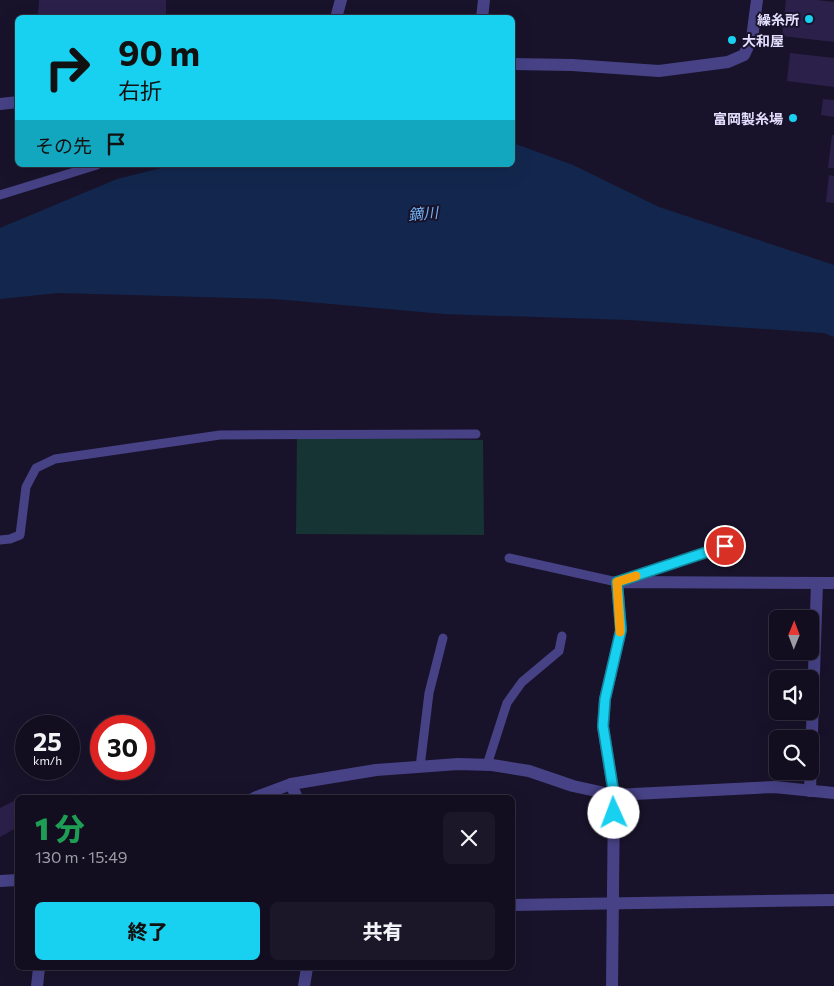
<!DOCTYPE html>
<html lang="ja">
<head>
<meta charset="utf-8">
<style>
	:root { --surface:#120e20; --page:#1b1729; --text:#f1f3f6; --muted:#9c9ca5; --line:#312e3e; --accent:#18d0ef }
	body { margin:0; font-family:Commissioner,"Noto Sans JP",sans-serif; background:var(--page); color:var(--text); height:100vh; display:flex; flex-direction:column; font-size:19px; white-space:nowrap }
	* { box-sizing:border-box; margin:0 }
	p { font-size:16px; color:var(--muted) }
	.icon { flex:none; width:28px; height:28px; fill:none; stroke:currentColor; stroke-width:2; stroke-linecap:round; stroke-linejoin:round }
	.map { position:relative; flex:1; overflow:hidden }
	.details { position:absolute; left:15px; top:795px; width:500px; height:175px; display:flex; flex-direction:column; background:var(--surface); border-radius:8px; box-shadow:0 5px 20px #0002,0 0 0 1px var(--line) }
	.details>* { flex:none }
	.hud { position:absolute; left:15px; top:15px; width:500px; height:152px; border-radius:8px; box-shadow:0 5px 20px #0002,0 0 0 1px var(--line); background:#18d0ef; color:#111; overflow:hidden }
	.needle { width:32px; rotate:1deg }
	.fabs { position:absolute; left:769px; top:610px; display:grid; gap:10px }
	.fabs a { display:grid; place-items:center; width:50px; height:50px; border-radius:8px; background:var(--surface); box-shadow:0 5px 20px #0002,0 0 0 1px var(--line); font-size:25px }
	.speed { position:absolute; left:15px; top:715px; display:flex; gap:10px; font-size:25px; font-weight:700; text-align:center }
	.speed>* { display:grid; place-content:center; width:65px; height:65px; border-radius:50%; background:var(--surface); box-shadow:0 5px 20px #0002,0 0 0 1px var(--line); line-height:1 }
	.speed small { font-size:12px; font-weight:400 }
	.speed .limit { border:8px solid #d22; background:#fff; color:#111 }
	.pin { position:absolute; display:grid; place-items:center; width:42px; height:42px; color:#fff; margin:-21px; border:2px solid #fff; border-radius:50%; box-shadow:0 1px 5px #0007 }
	.me { position:absolute; width:55px; margin:-28px; rotate:358deg; stroke-linejoin:round; filter:drop-shadow(0 0 4px #0008) }
	.turn { display:flex; align-items:center; gap:18px; height:105px; padding:0 20px; font-size:22px }
	.turn .icon { width:65px; height:65px; stroke-width:2.5 }
	.turn b { display:block; font-size:35px; line-height:42px }
	.then { display:flex; align-items:center; height:48px; padding:0 20px; background:#0003; gap:10px; font-size:19px }
	.round { display:grid; place-items:center; flex:none; width:52px; height:52px; border-radius:8px; background:var(--page) }
	.head { display:flex; align-items:center; justify-content:space-between; height:85px; padding:0 20px }
	h1 { font-size:30px; font-weight:800; line-height:38px; color:#1e9e55 }
	.cta { display:flex; gap:10px; margin-top:auto; padding:10px 20px }
	.cta a { flex:1; height:58px; border-radius:8px; background:var(--accent); color:#111; font-size:20px; font-weight:800; line-height:58px; text-align:center }
	.cta a+a { background:var(--page); color:var(--text) }
	.map>svg:first-child { display:block }
	.green { fill:#163434 }
	.water { fill:#13274e }
	.building { fill:#2b204a }
	.lines { fill:none; stroke-linecap:round; stroke-linejoin:round }
	.service { stroke:#474286; stroke-width:9 }
	.minor { stroke:#474286; stroke-width:12 }
	.route-casing { stroke:#10879b; stroke-width:12 }
	.route { stroke:#18d0ef; stroke-width:9 }
	.slow { stroke:#f59e0b; stroke-width:9 }
	.poi-dot { fill:#18d0ef; stroke:#18132a; stroke-width:2 }
	.labels { text-anchor:middle; dominant-baseline:central; stroke-width:4; stroke-linejoin:round; paint-order:stroke }
	.poi-label { font-size:14px; font-weight:bold; fill:#e3defd; stroke:#18132a; text-anchor:end }
	.water-label { font-size:15px; font-style:italic; fill:#74b4f6; stroke:#18132a }
</style>
</head>
<body>
<div class="map">
<svg width="834" height="986" viewBox="0 0 834 986">
	<rect width="100%" height="100%" fill="#18132a"/>
	<path class="green" d="M 297,437 L 483,440 L 484,535 L 296,534 Z"/>
	<path class="water" d="M 513,143 L 573,165 L 659,207 L 834,265 L 834,337 L 824,333 L 630,320 L 444,314 L 275,299 L 58,293 L 0,299 L 0,228 L 117,179 L 173,165 L 512,165 Z"/>
	<g class="building">
		<path d="M 39,0 L 166,0 L 166,16 L 38,14 Z"/>
		<path d="M 786,0 L 817,0 L 834,2 L 834,42 L 782,36 Z"/>
		<path d="M 790,53 L 834,58 L 834,87 L 787,81 Z"/>
		<path d="M 823,99 L 834,100 L 834,117 L 821,115 Z"/>
		<path d="M 832,135 L 834,135 L 834,168 L 828,168 Z"/>
		<path d="M 829,175 L 834,176 L 834,203 L 826,202 Z"/>
		<path d="M 18,799 L 18,827 L 0,837 L 0,808 Z"/>
	</g>
	<g class="lines">
		<g class="service">
			<path d="M 0,195 L 97,165"/>
			<path d="M 0,540 L 10,539 L 20,535 L 26,487 L 36,468 L 55,459 L 220,435 L 476,434"/>
			<path d="M 509,558 L 617,582 L 725,546"/>
			<path d="M 487,765 L 507,703 L 522,682 L 559,651 L 562,636"/>
			<path d="M 420,767 L 429,693 L 443,638"/>
		</g>
		<g class="minor">
			<path d="M 336,18 L 341,0"/>
			<path d="M 482,18 L 484,0"/>
			<path d="M 512,64 L 572,65 L 659,71 L 728,62 L 744,55 L 752,38 L 757,0"/>
			<path d="M 0,104 L 18,102"/>
			<path d="M 291,784 L 297,798"/>
			<path d="M 810,791 L 817,583"/>
			<path d="M 254,798 L 291,784 L 376,770 L 458,764 L 492,765 L 529,771 L 573,786 L 614,795 L 774,787 L 834,793"/>
			<path d="M 0,881 L 18,880"/>
			<path d="M 512,905 L 834,900"/>
			<path d="M 37,986 L 39,968"/>
			<path d="M 304,986 L 307,968"/>
			<path d="M 612,986 L 614,795 L 603,727 L 605,699 L 621,630 L 617,582 L 834,583"/>
		</g>
	</g>
	<g class="lines">
		<defs>
			<path id="route" d="M 614,813 L 614,795 L 603,726 L 605,699 L 621,630 L 617,582 L 725,546"/>
		</defs>
		<use href="#route" class="route-casing"/>
		<use href="#route" class="route"/>
		<path class="slow" d="M 620,632 L 617,582 L 636,576"/>
	</g>
	<g class="poi-dot">
		<circle cx="809" cy="19" r="5"/>
		<circle cx="732" cy="40" r="5"/>
		<circle cx="793" cy="118" r="5"/>
	</g>
	<g class="labels">
		<g class="poi-label">
			<text x="799" y="19">繰糸所</text>
			<text x="742" y="40" text-anchor="start">大和屋</text>
			<text x="783" y="118">富岡製糸場</text>
		</g>
		<g class="water-label">
			<text transform="translate(423 213) rotate(-5)">鏑川</text>
		</g>
	</g>
</svg>
<div class="fabs">
<a><svg class="needle" viewBox="-14 -14 28 28"><path d="M0-13l5 13h-10z" fill="#e53935"/><path d="M0 13l5-13h-10z" fill="#9c9ca5"/></svg></a>
<a><svg class="icon" aria-label="sound" viewBox="0 0 24 24"><path d="M4 9h4l5-4v14l-5-4H4zM17 9q2 3 0 6"/></svg></a>
<a><svg class="icon" aria-label="search" viewBox="0 0 24 24"><circle cx="10" cy="10" r="6"/><path d="M15 15l6 6"/></svg></a>
</div>
<div class="speed"><div>25<small>km/h</small></div><div class="limit">30</div></div>
<div class="pin" style="left:725px;top:546px;background:#d93025"><svg class="icon" aria-label="arrive" viewBox="0 0 24 24"><path d="M6 21V4h12l-3 4 3 4H6"/></svg></div>
<svg class="me" style="left:614px;top:813px" viewBox="-20 -20 40 40"><circle r="19" fill="#fff"/><path d="M0-13L10 11 0 6-10 11z" fill="#18d0ef"/></svg>
<div class="hud">
<div class="turn"><svg class="icon" aria-label="right" viewBox="0 0 24 24"><path d="M7 20v-9h11M14 6l5 5-5 5"/></svg><div><b>90 m</b>右折</div></div>
<div class="then">その先<svg class="icon" aria-label="arrive" viewBox="0 0 24 24"><path d="M6 21V4h12l-3 4 3 4H6"/></svg></div>
</div>
<section class="details">
<div class="head"><div><h1>1 分</h1><p>130 m · 15:49</p></div><a class="round"><svg class="icon" aria-label="close" viewBox="0 0 24 24"><path d="M6 6l12 12M18 6L6 18"/></svg></a></div>
<div class="cta"><a>終了</a><a>共有</a></div>
</section>
</div>
</body>
</html>
